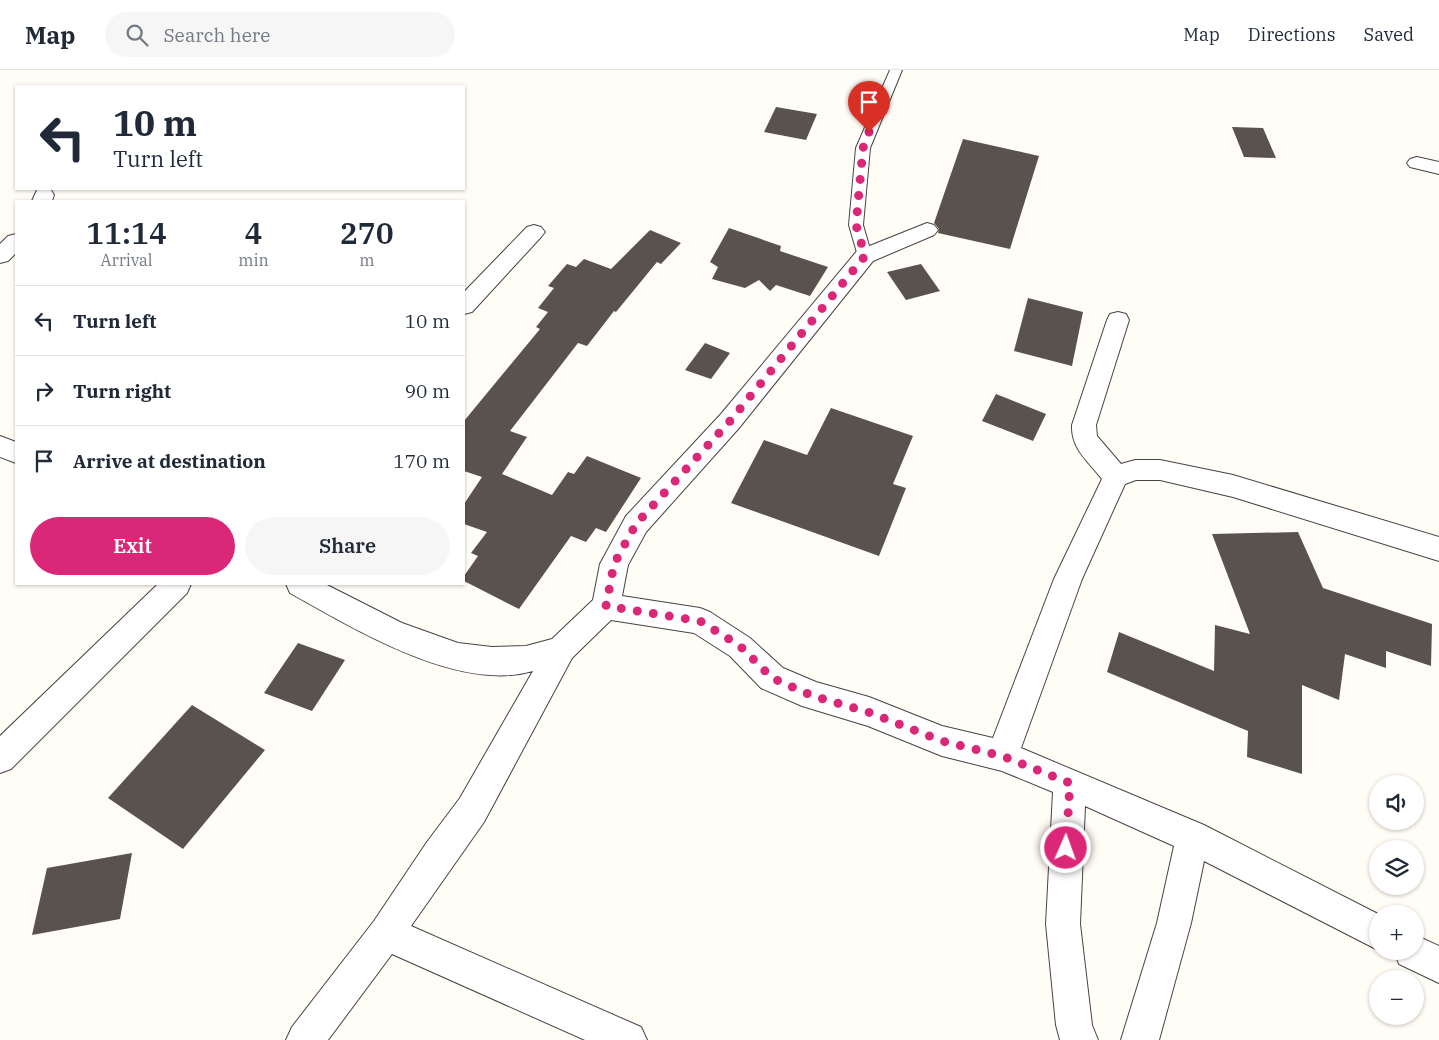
<!DOCTYPE html>
<html lang="en">
<head>
<meta charset="utf-8">
<style>
	:root { --surface:#fff; --page:#f6f6f7; --text:#1f2937; --muted:#747a83; --line:#e0e1e3; --accent:#db2777 }
	body { margin:0; font-family:"IBM Plex Serif",serif; background:var(--page); color:var(--text); height:100vh; display:flex; flex-direction:column; font-size:19px; white-space:nowrap }
	* { box-sizing:border-box; margin:0 }
	p { font-size:16px; color:var(--muted) }
	.icon { flex:none; width:28px; height:28px; fill:none; stroke:currentColor; stroke-width:2; stroke-linecap:round; stroke-linejoin:round }
	.map { position:relative; flex:1; overflow:hidden }
	.panel { position:absolute; left:15px; top:130px; width:450px; height:385px; display:flex; flex-direction:column; background:var(--surface); border-radius:0px; box-shadow:0 1px 4px #0004 }
	.panel>* { flex:none }
	.top-card { position:absolute; left:15px; top:15px; width:450px; height:105px; border-radius:0px; box-shadow:0 1px 4px #0004; background:#fff; color:var(--text); overflow:hidden }
	.buttons { position:absolute; left:1369px; top:705px; display:grid; gap:10px }
	.buttons a { display:grid; place-items:center; width:55px; height:55px; border-radius:50%; background:var(--surface); box-shadow:0 1px 4px #0004; font-size:25px }
	.pin { position:absolute; display:grid; place-items:center; width:42px; height:42px; color:#fff; margin:-51px -21px; border-radius:50% 50% 50% 0; rotate:-45deg; box-shadow:0 0 5px #0007 }
	.pin .icon { rotate:45deg }
	.me { position:absolute; width:55px; margin:-28px; rotate:2deg; stroke-linejoin:round; filter:drop-shadow(0 0 4px #0008) }
	.turn { display:flex; align-items:center; gap:18px; height:105px; padding:0 15px; font-size:22px }
	.turn .icon { width:65px; height:65px; stroke-width:2.5 }
	.turn b { display:block; font-size:35px; line-height:42px }
	.eta { display:flex; justify-content:space-evenly; align-items:center; height:85px; text-align:center }
	.eta b { font-size:30px; font-weight:600; line-height:35px }
	.action { display:flex; gap:10px; margin-top:auto; padding:10px 15px }
	.action a { flex:1; height:58px; border-radius:30px; background:var(--accent); color:#fff; font-size:20px; font-weight:600; line-height:58px; text-align:center }
	.action a+a { background:var(--page); color:var(--text) }
	ul { padding:0; list-style:none }
	li { display:flex; align-items:center; gap:15px; height:70px; padding:0 15px; border-top:1px solid var(--line) }
	li div { flex:1 }
	li b { display:block; font-size:19px }
	li em { font-style:normal }
	header { display:flex; align-items:center; gap:30px; box-sizing:border-box; height:70px; padding:0 25px; background:var(--surface); border-bottom:1px solid var(--line) }
	header strong { font-size:24px }
	nav { display:flex; gap:28px; margin-inline-start:auto; font-size:18px }
	.search { width:350px; height:45px; background:var(--page); display:flex; align-items:center; gap:12px; box-sizing:border-box; padding:0 18px; border-radius:28px; color:var(--muted); font-size:19px }
	.map>svg:first-child { display:block }
	.building { fill:#5a524d }
	.lines { fill:none; stroke-linecap:round; stroke-linejoin:round }
	.lane-casing { stroke:#444; stroke-width:2 }
	.street-casing { stroke:#444; stroke-width:2 }
	.lane { fill:#fff; fill-rule:evenodd }
	.street { fill:#fff; fill-rule:evenodd }
	.route { stroke:#db2777; stroke-width:9; stroke-dasharray:0 16.2 }
</style>
</head>
<body>
<header>
<strong>Map</strong>
<div class="search"><svg class="icon" aria-label="search" viewBox="0 0 24 24"><circle cx="10" cy="10" r="6"/><path d="M15 15l6 6"/></svg>Search here</div>
<nav><a>Map</a><a>Directions</a><a>Saved</a></nav>
</header>
<div class="map">
<svg width="1439" height="970" viewBox="0 0 1439 970">
	<rect width="100%" height="100%" fill="#fffdf5"/>
	<g class="building">
		<path d="M 776,37 L 817,44 L 806,70 L 764,62 Z"/>
		<path d="M 1232,57 L 1263,58 L 1276,88 L 1244,87 Z"/>
		<path d="M 963,69 L 1039,86 L 1010,179 L 938,163 L 939,159 L 934,153 Z"/>
		<path d="M 729,158 L 781,176 L 780,181 L 828,197 L 810,226 L 776,215 L 770,221 L 759,210 L 745,218 L 712,209 L 718,197 L 710,192 Z"/>
		<path d="M 650,160 L 681,173 L 661,194 L 657,192 L 616,242 L 614,241 L 587,276 L 578,273 L 510,361 L 527,367 L 502,404 L 552,425 L 568,402 L 574,404 L 587,386 L 641,408 L 606,462 L 596,458 L 586,472 L 571,466 L 519,539 L 464,511 L 464,506 L 478,486 L 471,483 L 487,462 L 464,454 L 464,434 L 482,407 L 464,401 L 464,351 L 540,259 L 536,257 L 548,242 L 538,238 L 554,218 L 548,216 L 567,194 L 576,197 L 584,189 L 611,199 Z"/>
		<path d="M 921,194 L 940,221 L 906,230 L 887,202 Z"/>
		<path d="M 1028,228 L 1083,242 L 1072,296 L 1014,281 Z"/>
		<path d="M 705,273 L 730,283 L 711,309 L 685,300 Z"/>
		<path d="M 996,324 L 1046,344 L 1033,371 L 982,351 Z"/>
		<path d="M 831,338 L 913,366 L 893,414 L 906,418 L 879,486 L 731,433 L 764,370 L 807,385 Z"/>
		<path d="M 1298,462 L 1323,518 L 1432,554 L 1431,596 L 1386,581 L 1386,598 L 1345,584 L 1339,630 L 1302,615 L 1302,704 L 1247,687 L 1248,661 L 1107,602 L 1119,562 L 1214,601 L 1215,555 L 1250,564 L 1212,464 Z"/>
		<path d="M 298,573 L 345,590 L 312,641 L 264,623 Z"/>
		<path d="M 192,635 L 265,680 L 183,779 L 108,728 Z"/>
		<path d="M 132,783 L 120,849 L 32,865 L 47,798 Z"/>
	</g>
	<g class="lines">
		<defs>
			<path id="lane" d="M 890,0 L 902,0 L 870,78 L 863,155 L 872,186 L 865,191 L 858,186 L 849,155 L 856,78 Z"/>
			<g id="street">
				<path d="M 1417,87 L 1439,92 L 1439,104 L 1410,97 L 1407,93 L 1410,89 Z"/>
				<path d="M 45,119 L 51,120 L 54,125 L 52,131 L 32,131 L 37,120 Z"/>
				<path d="M 927,153 L 934,155 L 938,160 L 934,165 L 873,191 L 739,358 L 646,462 L 628,495 L 622,526 L 700,538 L 710,542 L 750,568 L 783,598 L 816,612 L 869,627 L 942,656 L 993,668 L 1054,509 L 1102,409 C 1088,391 1071,379 1072,355 L 1107,250 L 1110,244 L 1118,242 L 1126,244 L 1129,250 L 1096,355 L 1097,366 L 1121,394 L 1135,390 L 1160,390 L 1233,405 L 1439,467 L 1439,491 L 1233,427 L 1160,410 L 1136,410 L 1125,414 L 1082,509 L 1021,678 L 1204,755 L 1378,844 L 1378,880 L 1204,791 L 1191,853 L 1159,970 L 1121,970 L 1157,853 L 1174,776 L 1085,736 L 1080,854 L 1092,955 L 1098,970 L 1060,970 L 1056,955 L 1046,854 L 1053,722 L 1002,701 L 942,686 L 868,656 L 802,636 L 761,618 L 730,586 L 694,563 L 611,550 L 572,588 L 484,752 L 411,856 L 641,957 L 647,970 L 585,970 L 392,884 L 328,970 L 286,970 L 292,957 L 374,851 L 427,772 L 460,728 L 533,601 C 458,623 353,558 290,523 L 286,514 L 325,514 L 402,553 L 458,573 L 492,577 L 526,576 L 552,569 L 593,530 L 600,494 L 626,446 L 721,344 L 857,181 Z"/>
				<path d="M 534,155 L 541,157 L 545,162 L 541,167 L 472,242 L 464,244 L 464,222 L 527,157 Z"/>
				<path d="M 16,164 L 16,183 L 8,191 L 0,193 L 0,174 L 8,166 Z"/>
				<path d="M 0,366 L 16,372 L 16,393 L 0,387 Z"/>
				<path d="M 158,514 L 191,514 L 187,523 L 11,699 L 0,703 L 0,666 Z"/>
				<path d="M 1415,865 L 1439,876 L 1439,913 L 1399,894 L 1394,881 L 1415,881 Z"/>
			</g>
		</defs>
		<use href="#lane" class="lane-casing"/>
		<use href="#street" class="street-casing"/>
		<use href="#lane" class="lane"/>
		<use href="#street" class="street"/>
	</g>
	<g class="lines">
		<path class="route" d="M 869,62 L 863,78 L 856,155 L 865,186 L 730,351 L 636,454 L 614,494 L 606,536 L 700,551 L 740,576 L 772,608 L 813,626 L 868,642 L 942,671 L 1002,686 L 1070,713 L 1066,778"/>
	</g>
</svg>
<div class="buttons">
<a><svg class="icon" aria-label="sound" viewBox="0 0 24 24"><path d="M4 9h4l5-4v14l-5-4H4zM17 9q2 3 0 6"/></svg></a>
<a><svg class="icon" aria-label="layers" viewBox="0 0 24 24"><path d="M12 4l9 5-9 5-9-5zM3 14l9 5 9-5"/></svg></a>
<a>+</a>
<a>−</a>
</div>
<div class="pin" style="left:869px;top:62px;background:#d93025"><svg class="icon" aria-label="arrive" viewBox="0 0 24 24"><path d="M6 21V4h12l-3 4 3 4H6"/></svg></div>
<svg class="me" style="left:1066px;top:778px" viewBox="-20 -20 40 40"><circle r="17" fill="#db2777" stroke="#fff" stroke-width="3"/><path d="M0-11L8 9 0 5-8 9z" fill="#fff"/></svg>
<div class="top-card">
<div class="turn"><svg class="icon" aria-label="left" viewBox="0 0 24 24"><path d="M17 20v-9H6M10 6l-5 5 5 5"/></svg><div><b>10 m</b>Turn left</div></div>
</div>
<section class="panel">
<div class="eta">
<div><b>11:14</b><p>Arrival</p></div>
<div><b>4</b><p>min</p></div>
<div><b>270</b><p>m</p></div>
</div>
<ul>
<li><svg class="icon" aria-label="left" viewBox="0 0 24 24"><path d="M17 20v-9H6M10 6l-5 5 5 5"/></svg><div><b>Turn left</b></div><em>10 m</em></li>
<li><svg class="icon" aria-label="right" viewBox="0 0 24 24"><path d="M7 20v-9h11M14 6l5 5-5 5"/></svg><div><b>Turn right</b></div><em>90 m</em></li>
<li><svg class="icon" aria-label="arrive" viewBox="0 0 24 24"><path d="M6 21V4h12l-3 4 3 4H6"/></svg><div><b>Arrive at destination</b></div><em>170 m</em></li>
</ul>
<div class="action"><a>Exit</a><a>Share</a></div>
</section>
</div>
</body>
</html>
